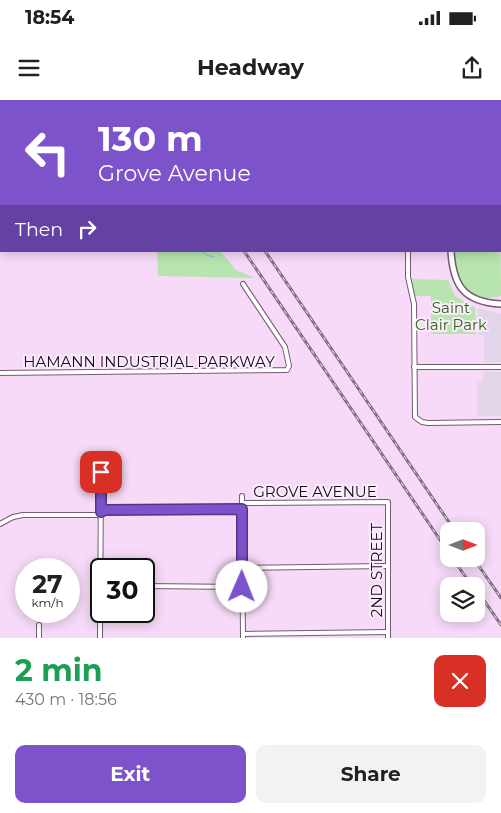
<!DOCTYPE html>
<html lang="en">
<head>
<meta charset="utf-8">
<style>
	:root { --surface:#fff; --page:#f2f2f2; --text:#202124; --muted:#757577; --accent:#7d53cc }
	body { margin:0; font-family:Montserrat,sans-serif; background:var(--page); color:var(--text); height:100vh; display:flex; flex-direction:column; font-size:19px; white-space:nowrap }
	* { box-sizing:border-box; margin:0 }
	p { font-size:16px; color:var(--muted) }
	.icon { flex:none; width:28px; height:28px; fill:none; stroke:currentColor; stroke-width:2; stroke-linecap:round; stroke-linejoin:round }
	.map { position:relative; height:538px; overflow:hidden }
	.details { display:flex; flex-direction:column; background:var(--surface); flex:1 }
	.details>* { flex:none }
	.banner { position:absolute; left:0px; top:0px; width:501px; height:152px; box-shadow:0 2px 12px #0003; background:#7d53cc; color:#fff; overflow:hidden }
	.needle { width:32px; rotate:90deg }
	.controls { position:absolute; left:440px; top:422px; display:grid; gap:10px }
	.controls a { display:grid; place-items:center; width:45px; height:45px; border-radius:10px; background:var(--surface); box-shadow:0 2px 12px #0003; font-size:25px }
	.speed { position:absolute; left:15px; top:458px; display:flex; gap:10px; font-size:25px; font-weight:700; text-align:center }
	.speed>* { display:grid; place-content:center; width:65px; height:65px; border-radius:50%; background:var(--surface); box-shadow:0 2px 12px #0003; line-height:1 }
	.speed small { font-size:12px; font-weight:400 }
	.speed .limit { border:2px solid #111; border-radius:8px; background:#fff; color:#111 }
	.pin { position:absolute; display:grid; place-items:center; width:42px; height:42px; color:#fff; margin:-21px; border-radius:10px; box-shadow:0 2px 8px #0006 }
	.me { position:absolute; width:55px; margin:-28px; rotate:1deg; stroke-linejoin:round; filter:drop-shadow(0 0 4px #0008) }
	.turn { display:flex; align-items:center; gap:18px; height:105px; padding:0 15px; font-size:22px }
	.turn .icon { width:65px; height:65px; stroke-width:2.5 }
	.turn b { display:block; font-size:35px; line-height:42px }
	.then { display:flex; align-items:center; height:48px; padding:0 15px; background:#0003; gap:10px; font-size:19px }
	.round { display:grid; place-items:center; flex:none; width:52px; height:52px; border-radius:10px; background:var(--page) }
	.head { display:flex; align-items:center; justify-content:space-between; height:85px; padding:0 15px }
	h1 { font-size:30px; font-weight:700; line-height:38px; color:#1e9e55 }
	.action { display:flex; gap:10px; margin-top:auto; padding:10px 15px }
	.action a { flex:1; height:58px; border-radius:10px; background:var(--accent); color:#fff; font-size:20px; font-weight:700; line-height:58px; text-align:center }
	.action a+a { background:var(--page); color:var(--text) }
	.status { display:flex; justify-content:space-between; align-items:center; height:35px; padding:0 25px; background:var(--surface); direction:ltr }
	.status svg { height:14px; fill:currentColor }
	header { display:flex; justify-content:space-between; align-items:center; height:65px; padding:0 15px; background:var(--surface); font-size:22px; font-weight:700 }
	.map>svg:first-child { display:block }
	.commercial { fill:#e2d5e9 }
	.green { fill:#b8e4af }
	.lines { fill:none; stroke-linecap:round; stroke-linejoin:round }
	.stream { stroke:#68cbe5; stroke-width:1 }
	.minor-casing { stroke:#735b74; stroke-width:6 }
	.tertiary-casing { stroke:#735b74; stroke-width:8 }
	.motorway-casing { stroke:#7e5838; stroke-width:10 }
	.minor { stroke:#fff; stroke-width:4 }
	.tertiary { stroke:#fff; stroke-width:5 }
	.motorway { stroke:#b6814a; stroke-width:8 }
	.rail-casing { stroke:#837084; stroke-width:3 }
	.rail { stroke:#fcecfd; stroke-width:1; stroke-dasharray:4; stroke-linecap:butt }
	.route-casing { stroke:#513685; stroke-width:12 }
	.route { stroke:#7d53cc; stroke-width:9 }
	.labels { text-anchor:middle; dominant-baseline:central; stroke-width:4; stroke-linejoin:round; paint-order:stroke }
	.park-label { font-size:15px; fill:#276717; stroke:#fcecfd }
	.street-label { font-size:15px; fill:#150c16; stroke:#fcecfd }
</style>
</head>
<body>
<div class="status"><b>18:54</b><svg viewBox="0 0 49 12"><path d="M0 12V9h3v3zM5 12V6h3v6zM10 12V3h3v9zM15 12V0h3v12zM26 1h20v11H26zM47 4h2v5h-2z"/></svg></div>
<header><svg class="icon" aria-label="menu" viewBox="0 0 24 24"><path d="M4 6h16M4 12h16M4 18h16"/></svg>Headway<svg class="icon" aria-label="share" viewBox="0 0 24 24"><path d="M12 15V3M7 8l5-5 5 5M5 13v7h14v-7"/></svg></header>
<div class="map">
<svg width="501" height="538" viewBox="0 0 501 538">
	<rect width="100%" height="100%" fill="#f6daf7"/>
	<g class="commercial">
		<path d="M 478,208 L 501,214 L 501,262 L 484,263 L 484,235 L 478,235 Z"/>
		<path d="M 484,271 L 501,272 L 501,316 L 477,316 L 477,281 L 483,281 Z"/>
	</g>
	<g class="green">
		<path d="M 500,80 L 501,196 C 470,205 453,180 454,151 L 500,151 Z"/>
		<path d="M 157,151 L 220,151 L 236,170 L 255,178 L 158,176 Z"/>
		<path d="M 410,179 L 448,180 L 455,196 L 475,208 L 476,234 L 431,234 L 431,196 L 415,196 Z"/>
	</g>
	<g class="lines">
		<g class="stream">
			<path d="M 96,0 L 99,1"/>
			<path d="M 204,151 L 206,155 L 214,157"/>
		</g>
		<defs>
			<g id="minor">
				<path d="M 0,102 L 1,102"/>
				<path d="M 408,151 L 408,177 L 414,204 L 415,317 L 422,322 L 428,323 L 501,322"/>
				<path d="M 414,267 L 501,267"/>
				<path d="M 0,273 L 287,270 L 289,266 L 285,247 L 243,184"/>
				<path d="M 242,396 L 243,538"/>
				<path d="M 242,403 L 388,402 L 388,538"/>
				<path d="M 0,424 L 13,417 L 23,415 L 97,415 L 105,410 L 242,409"/>
				<path d="M 242,468 L 387,466"/>
				<path d="M 144,486 L 242,487"/>
				<path d="M 39,525 L 39,538"/>
				<path d="M 243,534 L 388,532"/>
				<path d="M 100,538 L 101,372"/>
			</g>
			<g id="tertiary">
				<path d="M 393,0 L 393,1"/>
				<path d="M 451,151 C 453,186 464,202 501,204"/>
			</g>
			<g id="motorway">
				<path d="M 430,0 L 431,1"/>
				<path d="M 440,0 L 441,1"/>
				<path d="M 458,0 L 459,1"/>
				<path d="M 466,0 L 467,1"/>
				<path d="M 500,35 L 501,36"/>
				<path d="M 500,44 L 501,45"/>
				<path d="M 500,65 L 501,65"/>
				<path d="M 500,75 L 501,76"/>
			</g>
		</defs>
		<use href="#minor" class="minor-casing"/>
		<use href="#tertiary" class="tertiary-casing"/>
		<use href="#motorway" class="motorway-casing"/>
		<use href="#minor" class="minor"/>
		<use href="#tertiary" class="tertiary"/>
		<use href="#motorway" class="motorway"/>
		<defs>
			<g id="rail">
				<path d="M 142,0 L 143,1"/>
				<path d="M 163,0 L 164,1"/>
				<path d="M 244,151 L 449,453"/>
				<path d="M 265,151 L 455,431"/>
				<path d="M 453,459 L 472,486"/>
				<path d="M 474,459 L 501,498"/>
				<path d="M 476,489 L 501,525"/>
			</g>
		</defs>
		<use href="#rail" class="rail-casing"/>
		<use href="#rail" class="rail"/>
	</g>
	<g class="lines">
		<defs>
			<path id="route" d="M 101,372 L 101,412 L 105,410 L 242,409 L 242,487"/>
		</defs>
		<use href="#route" class="route-casing"/>
		<use href="#route" class="route"/>
	</g>
	<g class="labels">
		<g class="park-label">
			<text x="451" y="207">Saint<tspan x="451" dy="17">Clair Park</tspan></text>
		</g>
		<g class="street-label">
			<text x="149" y="261">HAMANN INDUSTRIAL PARKWAY</text>
			<text x="315" y="391">GROVE AVENUE</text>
			<text transform="translate(376 470) rotate(-90)">2ND STREET</text>
		</g>
	</g>
</svg>
<div class="controls">
<a><svg class="needle" viewBox="-14 -14 28 28"><path d="M0-13l5 13h-10z" fill="#e53935"/><path d="M0 13l5-13h-10z" fill="#757577"/></svg></a>
<a><svg class="icon" aria-label="layers" viewBox="0 0 24 24"><path d="M12 4l9 5-9 5-9-5zM3 14l9 5 9-5"/></svg></a>
</div>
<div class="speed"><div>27<small>km/h</small></div><div class="limit">30</div></div>
<div class="pin" style="left:101px;top:372px;background:#d93025"><svg class="icon" aria-label="arrive" viewBox="0 0 24 24"><path d="M6 21V4h12l-3 4 3 4H6"/></svg></div>
<svg class="me" style="left:242px;top:487px" viewBox="-20 -20 40 40"><circle r="19" fill="#fff"/><path d="M0-13L10 11 0 6-10 11z" fill="#7d53cc"/></svg>
<div class="banner">
<div class="turn"><svg class="icon" aria-label="left" viewBox="0 0 24 24"><path d="M17 20v-9H6M10 6l-5 5 5 5"/></svg><div><b>130 m</b>Grove Avenue</div></div>
<div class="then">Then<svg class="icon" aria-label="right" viewBox="0 0 24 24"><path d="M7 20v-9h11M14 6l5 5-5 5"/></svg></div>
</div>
</div>
<section class="details">
<div class="head"><div><h1>2 min</h1><p>430 m · 18:56</p></div><a class="round" style="background:#d93025;color:#fff"><svg class="icon" aria-label="close" viewBox="0 0 24 24"><path d="M6 6l12 12M18 6L6 18"/></svg></a></div>
<div class="action"><a>Exit</a><a>Share</a></div>
</section>
</body>
</html>
